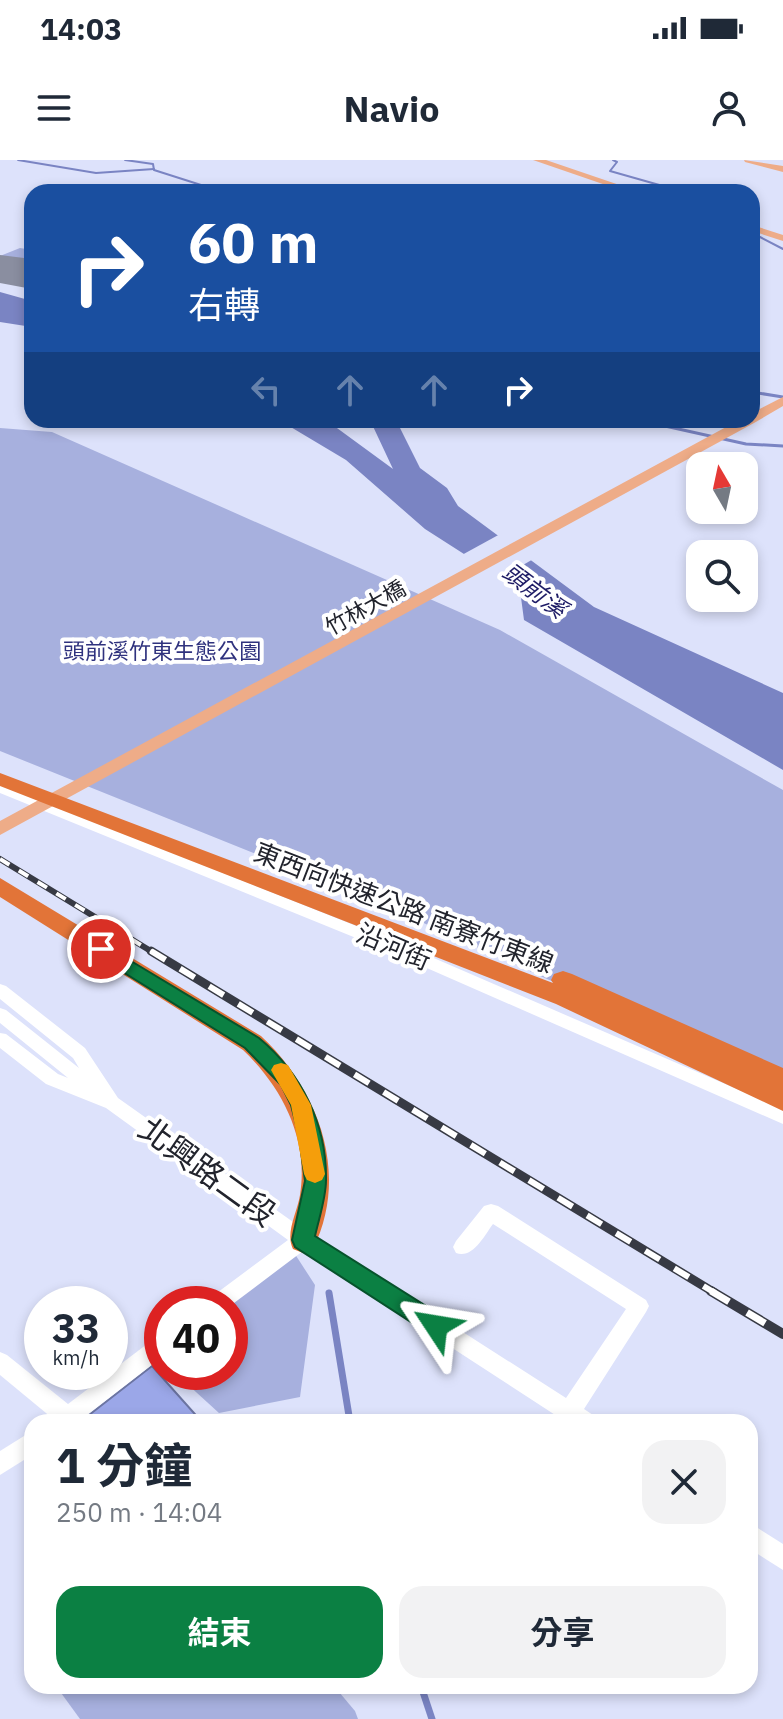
<!DOCTYPE html>
<html lang="zh-TW">
<head>
<meta charset="utf-8">
<style>
	:root { --surface:#fff; --page:#f2f2f3; --text:#1f2937; --muted:#747a83; --accent:#0b8043 }
	body { margin:0; font-family:"IBM Plex Sans","Noto Sans TC",sans-serif; background:var(--page); color:var(--text); height:100vh; display:flex; flex-direction:column; font-size:30px; white-space:nowrap }
	* { box-sizing:border-box; margin:0 }
	p { font-size:26px; color:var(--muted) }
	.icon { flex:none; width:44px; height:44px; fill:none; stroke:currentColor; stroke-width:2; stroke-linecap:round; stroke-linejoin:round }
	.map { position:relative; flex:1; overflow:hidden }
	.drawer { position:absolute; left:24px; top:1254px; width:734px; height:280px; display:flex; flex-direction:column; background:var(--surface); border-radius:24px; box-shadow:0 4px 12px #0003 }
	.drawer>* { flex:none }
	.hud { position:absolute; left:24px; top:24px; width:736px; height:244px; border-radius:24px; box-shadow:0 4px 12px #0003; background:#1a4fa0; color:#fff; overflow:hidden }
	.needle { width:52px; rotate:351deg }
	.buttons { position:absolute; left:686px; top:292px; display:grid; gap:16px }
	.buttons a { display:grid; place-items:center; width:72px; height:72px; border-radius:16px; background:var(--surface); box-shadow:0 4px 12px #0003; font-size:40px }
	.speed { position:absolute; left:24px; top:1126px; display:flex; gap:16px; font-size:40px; font-weight:700; text-align:center }
	.speed>* { display:grid; place-content:center; width:104px; height:104px; border-radius:50%; background:var(--surface); box-shadow:0 4px 12px #0003; line-height:1 }
	.speed small { font-size:20px; font-weight:400 }
	.speed .limit { border:12px solid #d22; background:#fff; color:#111 }
	.pin { position:absolute; display:grid; place-items:center; width:68px; height:68px; color:#fff; margin:-34px; border:4px solid #fff; border-radius:50%; box-shadow:0 2px 8px #0007 }
	.me { position:absolute; width:88px; margin:-44px; rotate:303deg; stroke-linejoin:round; filter:drop-shadow(0 0 6px #0008) }
	.turn { display:flex; align-items:center; gap:28px; height:168px; padding:0 32px; font-size:36px }
	.turn .icon { width:104px; height:104px; stroke-width:2.5 }
	.turn b { display:block; font-size:56px; line-height:68px }
	.lanes { display:flex; align-items:center; height:76px; padding:0 32px; background:#0003; justify-content:center; gap:40px; direction:ltr }
	.lanes .off { opacity:.35 }
	.round { display:grid; place-items:center; flex:none; width:84px; height:84px; border-radius:24px; background:var(--page) }
	.headline { display:flex; align-items:center; justify-content:space-between; height:136px; padding:0 32px }
	h1 { font-size:48px; font-weight:700; line-height:60px }
	.button { display:flex; gap:16px; margin-top:auto; padding:16px 32px }
	.button a { flex:1; height:92px; border-radius:24px; background:var(--accent); color:#fff; font-size:32px; font-weight:700; line-height:92px; text-align:center }
	.button a+a { background:var(--page); color:var(--text) }
	.status { display:flex; justify-content:space-between; align-items:center; height:56px; padding:0 40px; background:var(--surface); direction:ltr }
	.status svg { height:22px; fill:currentColor }
	header { display:flex; justify-content:space-between; align-items:center; height:104px; padding:0 32px; background:var(--surface); font-size:36px; font-weight:700 }
	.map>svg:first-child { display:block }
	.green { fill:#a7b0de }
	.water { fill:#7a84c3 }
	.pier { fill:#dde2fb }
	.lines { fill:none; stroke-linecap:round; stroke-linejoin:round }
	.stream-far2 { stroke:#7a84c3; stroke-width:2 }
	.stream-far1 { stroke:#7a84c3; stroke-width:3 }
	.stream { stroke:#7a84c3; stroke-width:7 }
	.runway { fill:#8a8ea0; fill-rule:evenodd }
	.building { fill:#9ba7e8; stroke:#6c75a2; stroke-width:2 }
	.minor { fill:#fff; fill-rule:evenodd }
	.major { fill:#eeac88; fill-rule:evenodd }
	.highway { fill:#e27438; fill-rule:evenodd }
	.rail-far2-casing { stroke:#373a44; stroke-width:6 }
	.rail-far1-casing { stroke:#373a44; stroke-width:9 }
	.rail-casing { stroke:#373a44; stroke-width:10 }
	.rail-far2 { stroke:#fff; stroke-width:4; stroke-dasharray:11; stroke-linecap:butt }
	.rail-far1 { stroke:#fff; stroke-width:6; stroke-dasharray:17; stroke-linecap:butt }
	.rail { stroke:#fff; stroke-width:7; stroke-dasharray:21; stroke-linecap:butt }
	.route { fill:#0b8043; stroke:#07532c; stroke-width:2 }
	.slow { fill:#f59e0b }
	.labels { text-anchor:middle; dominant-baseline:central; stroke-width:8; stroke-linejoin:round; paint-order:stroke }
	.far-street-label { font-size:22px; fill:#22242d; stroke:#fff }
	.far-park-label { font-size:22px; fill:#2f327e; stroke:#fff }
	.far-water-label { font-size:24px; font-style:italic; fill:#1e1c66; stroke:#fff }
	.street-label { font-size:26px; fill:#22242d; stroke:#fff }
	.near-street-label { font-size:32px; fill:#22242d; stroke:#fff }
</style>
</head>
<body>
<div class="status"><b>14:03</b><svg viewBox="0 0 49 12"><path d="M0 12V9h3v3zM5 12V6h3v6zM10 12V3h3v9zM15 12V0h3v12zM26 1h20v11H26zM47 4h2v5h-2z"/></svg></div>
<header><svg class="icon" aria-label="menu" viewBox="0 0 24 24"><path d="M4 6h16M4 12h16M4 18h16"/></svg>Navio<svg class="icon" aria-label="person" viewBox="0 0 24 24"><circle cx="12" cy="8" r="4"/><path d="M4 21q1-7 8-7t8 7"/></svg></header>
<div class="map">
<svg width="783" height="1559" viewBox="0 0 783 1559">
	<rect width="100%" height="100%" fill="#dde2fb"/>
	<g class="green">
		<path d="M 20,88 L 32,90 L 32,123 L 0,117 L 0,96 Z"/>
		<path d="M 0,268 L 52,272 L 500,470 L 783,630 L 783,926 L 395,750 L 0,591 Z"/>
		<path d="M 291,1088 L 315,1125 L 300,1237 L 219,1253 L 174,1212 L 230,1212 L 230,1144 Z"/>
		<path d="M 56,1526 L 334,1526 L 355,1551 L 358,1559 L 80,1559 Z"/>
	</g>
	<g class="water">
		<path d="M 0,132 L 32,141 L 32,167 L 0,162 Z"/>
		<path d="M 279,260 L 326,260 L 393,309 L 370,260 L 396,260 L 420,308 L 447,328 L 458,346 L 594,447 L 783,533 L 783,610 L 524,460 L 520,430 L 425,369 L 346,300 Z"/>
	</g>
	<path class="pier" d="M 502,373 L 535,398 L 497,420 L 460,396 Z"/>
	<g class="lines">
		<g class="stream-far2">
			<path d="M 18,0 L 96,13 L 154,9"/>
			<path d="M 125,0 L 153,4 L 154,10 L 223,32"/>
			<path d="M 613,0 L 617,2 L 610,11 L 684,32"/>
			<path d="M 760,77 L 783,89"/>
		</g>
		<g class="stream-far1">
			<path d="M 752,232 L 783,237"/>
			<path d="M 638,260 L 746,284 L 783,286"/>
		</g>
		<g class="stream">
			<path d="M 329,1133 L 350,1262"/>
			<path d="M 421,1526 L 432,1559"/>
		</g>
		<path class="runway" d="M 0,95 L 32,99 L 32,129 L 0,123 Z"/>
	</g>
	<path class="building" d="M 152,1206 L 202,1262 L 80,1262 Z"/>
	<g class="lines">
		<g class="minor">
			<path d="M 0,624 L 399,783 L 783,949 L 783,964 L 388,791 L 0,633 Z"/>
			<path d="M 0,824 L 6,826 L 85,888 L 118,938 L 310,1074 L 566,1238 L 626,1149 L 493,1064 C 484,1076 473,1099 456,1093 L 453,1087 L 456,1081 L 484,1046 L 491,1044 L 498,1046 L 646,1140 L 649,1146 L 646,1152 L 584,1249 L 593,1255 L 596,1262 L 566,1262 L 303,1091 L 230,1146 L 230,1144 L 207,1144 L 210,1138 L 288,1080 L 106,948 L 46,924 L 0,888 L 0,873 L 6,874 L 58,914 L 68,918 L 0,863 L 0,848 L 6,850 L 79,908 L 73,898 L 0,839 Z"/>
			<path d="M 162,1175 L 162,1197 L 78,1262 L 50,1262 L 52,1258 L 0,1215 L 0,1192 L 7,1195 L 68,1244 L 155,1178 Z"/>
			<path d="M 32,1271 L 32,1295 L 0,1315 L 0,1291 Z"/>
			<path d="M 750,1363 L 783,1384 L 783,1410 L 750,1389 Z"/>
		</g>
		<g class="major">
			<path d="M 533,0 L 546,0 L 640,32 L 626,32 Z"/>
			<path d="M 744,0 L 783,6 L 783,12 L 745,2 Z"/>
			<path d="M 752,65 L 783,75 L 783,81 L 752,71 Z"/>
			<path d="M 783,237 L 783,246 L 754,263 L 0,675 L 0,661 L 739,260 L 752,260 L 752,253 Z"/>
		</g>
		<g class="highway">
			<path d="M 0,613 L 553,823 L 551,820 L 554,814 L 563,811 L 572,814 L 783,908 L 783,951 L 556,844 L 0,626 Z"/>
			<path d="M 0,718 L 261,876 C 319,930 350,1014 313,1089 L 303,1093 L 293,1089 C 285,1073 297,1053 300,1035 C 309,979 282,927 243,890 L 0,737 Z"/>
		</g>
		<defs>
			<path id="rail-far2" d="M 0,699 L 154,793"/>
			<path id="rail-far1" d="M 151,791 L 715,1133"/>
			<path id="rail" d="M 711,1131 L 783,1174"/>
		</defs>
		<use href="#rail-far2" class="rail-far2-casing"/>
		<use href="#rail-far1" class="rail-far1-casing"/>
		<use href="#rail" class="rail-casing"/>
		<use href="#rail-far2" class="rail-far2"/>
		<use href="#rail-far1" class="rail-far1"/>
		<use href="#rail" class="rail"/>
	</g>
	<path class="route" d="M 101,783 L 259,878 C 301,913 327,964 326,1020 C 326,1038 319,1058 315,1076 L 445,1158 L 448,1166 L 445,1173 L 436,1176 L 428,1173 L 295,1087 L 292,1080 L 305,1021 L 299,976 L 291,945 L 281,925 L 245,888 L 94,794 L 92,789 L 94,784 Z"/>
	<path class="slow" d="M 281,903 L 288,905 L 311,945 L 325,1014 L 322,1020 L 315,1023 L 307,1020 L 304,1014 L 291,945 L 271,910 L 274,905 Z"/>
	<g class="labels">
		<g class="far-street-label">
			<text transform="translate(365 447) rotate(-29)">竹林大橋</text>
		</g>
		<g class="far-park-label">
			<text x="162" y="490">頭前溪竹東生態公園</text>
		</g>
		<g class="far-water-label">
			<text transform="translate(535 430) rotate(37)">頭前溪</text>
		</g>
		<g class="street-label">
			<text transform="translate(404 747) rotate(21)">東西向快速公路 南寮竹東線</text>
			<text transform="translate(394 786) rotate(23)">沿河街</text>
		</g>
		<g class="near-street-label">
			<text transform="translate(208 1011) rotate(36)">北興路二段</text>
		</g>
	</g>
</svg>
<div class="buttons">
<a><svg class="needle" viewBox="-14 -14 28 28"><path d="M0-13l5 13h-10z" fill="#e53935"/><path d="M0 13l5-13h-10z" fill="#747a83"/></svg></a>
<a><svg class="icon" aria-label="search" viewBox="0 0 24 24"><circle cx="10" cy="10" r="6"/><path d="M15 15l6 6"/></svg></a>
</div>
<div class="speed"><div>33<small>km/h</small></div><div class="limit">40</div></div>
<div class="pin" style="left:101px;top:789px;background:#d93025"><svg class="icon" aria-label="arrive" viewBox="0 0 24 24"><path d="M6 21V4h12l-3 4 3 4H6"/></svg></div>
<svg class="me" style="left:436px;top:1166px" viewBox="-20 -20 40 40"><path d="M0-17L14 15 0 8-14 15z" fill="#0b8043" stroke="#fff" stroke-width="4"/></svg>
<div class="hud">
<div class="turn"><svg class="icon" aria-label="right" viewBox="0 0 24 24"><path d="M7 20v-9h11M14 6l5 5-5 5"/></svg><div><b>60 m</b>右轉</div></div>
<div class="lanes"><svg class="icon off" aria-label="left" viewBox="0 0 24 24"><path d="M17 20v-9H6M10 6l-5 5 5 5"/></svg><svg class="icon off" aria-label="ahead" viewBox="0 0 24 24"><path d="M12 20V5M6 11l6-6 6 6"/></svg><svg class="icon off" aria-label="ahead" viewBox="0 0 24 24"><path d="M12 20V5M6 11l6-6 6 6"/></svg><svg class="icon" aria-label="right" viewBox="0 0 24 24"><path d="M7 20v-9h11M14 6l5 5-5 5"/></svg></div>
</div>
<section class="drawer">
<div class="headline"><div><h1>1 分鐘</h1><p>250 m · 14:04</p></div><a class="round"><svg class="icon" aria-label="close" viewBox="0 0 24 24"><path d="M6 6l12 12M18 6L6 18"/></svg></a></div>
<div class="button"><a>結束</a><a>分享</a></div>
</section>
</div>
</body>
</html>
